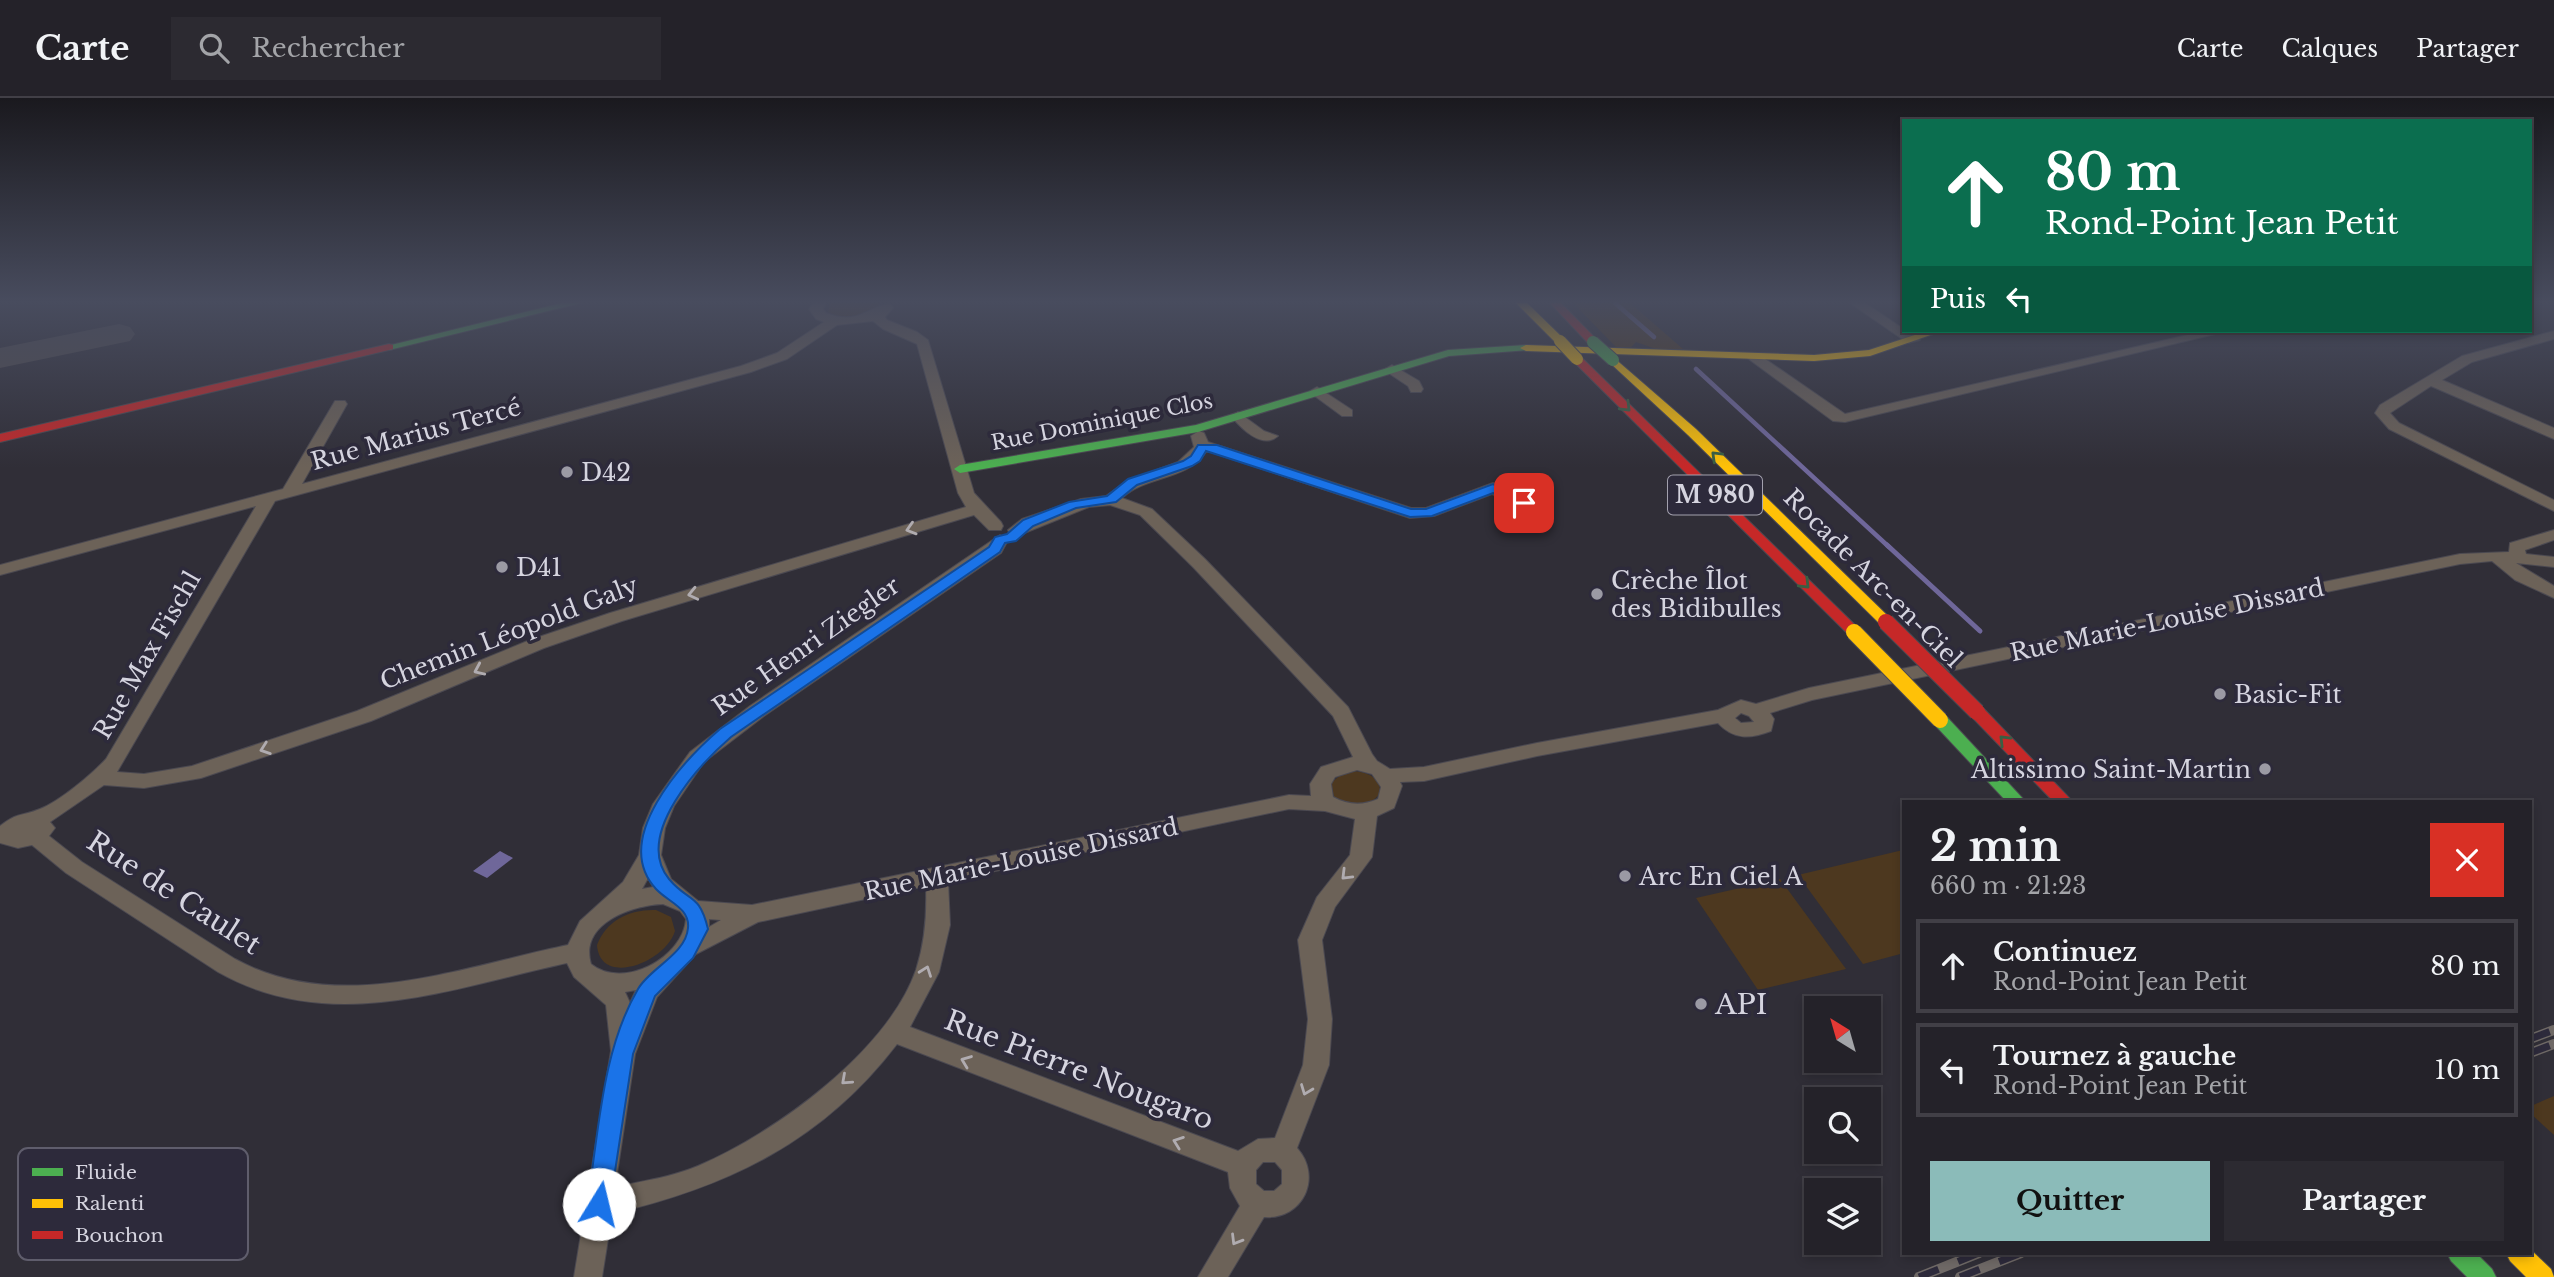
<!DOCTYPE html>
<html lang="fr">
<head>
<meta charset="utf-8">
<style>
	:root { --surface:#242229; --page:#2c2a31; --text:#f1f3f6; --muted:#a3a4a8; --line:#413f46; --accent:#8bbbb9 }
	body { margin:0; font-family:"Libre Baskerville",serif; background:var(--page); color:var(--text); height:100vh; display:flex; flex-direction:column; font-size:26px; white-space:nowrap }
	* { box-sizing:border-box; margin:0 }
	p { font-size:23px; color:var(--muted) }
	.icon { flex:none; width:38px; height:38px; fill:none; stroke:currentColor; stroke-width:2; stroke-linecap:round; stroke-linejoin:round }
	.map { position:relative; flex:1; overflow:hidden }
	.sheet { position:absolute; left:1902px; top:702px; width:630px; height:455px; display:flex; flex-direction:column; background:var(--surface); border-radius:0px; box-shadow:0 4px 10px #0003,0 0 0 2px var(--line) }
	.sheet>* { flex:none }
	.guide { position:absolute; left:1902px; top:21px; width:630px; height:214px; border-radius:0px; box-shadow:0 4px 10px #0003,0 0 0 2px var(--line); background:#0b6e4f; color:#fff; overflow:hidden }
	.needle { width:46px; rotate:323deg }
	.tools { position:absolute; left:1804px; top:898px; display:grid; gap:14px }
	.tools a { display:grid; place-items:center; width:77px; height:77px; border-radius:0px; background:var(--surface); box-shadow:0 4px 10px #0003,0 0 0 2px var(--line); font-size:35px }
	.pin { position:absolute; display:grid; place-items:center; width:60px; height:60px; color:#fff; margin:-30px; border-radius:14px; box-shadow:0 4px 10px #0006 }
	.me { position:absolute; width:77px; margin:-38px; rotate:9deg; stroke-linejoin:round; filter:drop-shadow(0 0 5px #0008) }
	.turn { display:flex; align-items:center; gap:24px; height:147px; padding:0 28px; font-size:32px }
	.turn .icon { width:91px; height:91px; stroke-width:2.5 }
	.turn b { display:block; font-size:49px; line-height:60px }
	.then { display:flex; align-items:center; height:66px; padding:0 28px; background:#0003; gap:14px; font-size:26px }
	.round { display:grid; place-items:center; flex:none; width:74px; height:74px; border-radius:0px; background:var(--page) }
	.summary { display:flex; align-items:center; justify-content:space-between; height:119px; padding:0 28px }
	h1 { font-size:42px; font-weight:700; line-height:52px }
	.action { display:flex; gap:14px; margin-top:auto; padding:14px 28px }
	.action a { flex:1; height:80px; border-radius:0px; background:var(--accent); color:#111; font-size:28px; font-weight:700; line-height:80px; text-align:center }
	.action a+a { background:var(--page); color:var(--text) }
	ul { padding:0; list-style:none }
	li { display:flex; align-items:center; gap:21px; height:94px; margin:0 14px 10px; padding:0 14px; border:4px solid var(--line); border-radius:0px }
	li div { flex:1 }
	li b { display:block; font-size:26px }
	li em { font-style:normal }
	header { display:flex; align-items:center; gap:42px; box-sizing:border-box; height:98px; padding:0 35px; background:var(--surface); border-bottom:2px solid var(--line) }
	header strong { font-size:33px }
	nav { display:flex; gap:38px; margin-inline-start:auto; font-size:24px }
	.search { width:490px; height:63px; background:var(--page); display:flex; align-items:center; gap:18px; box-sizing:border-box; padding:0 24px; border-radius:0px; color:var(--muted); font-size:26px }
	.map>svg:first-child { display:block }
	.green { fill:#4d381f }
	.water { fill:#6f679a }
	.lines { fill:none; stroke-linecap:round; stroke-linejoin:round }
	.stream-far1 { stroke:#6f679a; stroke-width:4.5 }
	.stream { stroke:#6f679a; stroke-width:5 }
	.taxiway { fill:#504c4e; fill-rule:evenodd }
	.street-casing { stroke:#4b4951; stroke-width:2 }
	.fast-casing { stroke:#4b4951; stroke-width:2 }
	.slow-casing { stroke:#4b4951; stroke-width:2 }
	.jam-casing { stroke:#4b4951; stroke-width:2 }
	.street { fill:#6c6258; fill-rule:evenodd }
	.fast { fill:#4caf50; fill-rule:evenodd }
	.slow { fill:#ffc107; fill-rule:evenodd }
	.jam { fill:#c62828; fill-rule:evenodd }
	.rail-casing { stroke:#6f6966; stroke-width:10 }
	.rail { stroke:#2d2a3b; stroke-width:7; stroke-dasharray:21; stroke-linecap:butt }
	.fast-bridge-casing { stroke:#4b4951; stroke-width:14; stroke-linecap:butt }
	.slow-bridge-far1-casing { stroke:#4b4951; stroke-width:14; stroke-linecap:butt }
	.slow-bridge-casing { stroke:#4b4951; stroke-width:18; stroke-linecap:butt }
	.jam-bridge-casing { stroke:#4b4951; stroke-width:18; stroke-linecap:butt }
	.fast-bridge { stroke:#4caf50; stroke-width:12 }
	.slow-bridge-far1 { stroke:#ffc107; stroke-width:12 }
	.slow-bridge { stroke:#ffc107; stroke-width:16 }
	.jam-bridge { stroke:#c62828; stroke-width:16 }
	.oneway { stroke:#395f43 }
	.oneway2 { stroke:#b0acb0 }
	.route { fill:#1a73e8; stroke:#114b97; stroke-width:2 }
	.poi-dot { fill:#9b9aa4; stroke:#2d2a3b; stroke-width:2.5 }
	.labels { text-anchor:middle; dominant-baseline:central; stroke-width:7; stroke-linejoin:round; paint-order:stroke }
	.far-street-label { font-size:21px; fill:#d5d4df; stroke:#2d2a3b }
	.shield { fill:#2d2a3b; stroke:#a3a1ae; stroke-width:2 }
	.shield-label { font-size:23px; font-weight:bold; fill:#d5d4df }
	.street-label { font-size:24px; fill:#d5d4df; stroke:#2d2a3b }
	.poi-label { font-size:24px; fill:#d5d4df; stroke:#2d2a3b; text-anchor:start }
	.near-street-label { font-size:28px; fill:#d5d4df; stroke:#2d2a3b }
	.near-poi-label { font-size:28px; fill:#d5d4df; stroke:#2d2a3b; text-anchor:start }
	.key { fill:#2d2a3b; stroke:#5f5d6c; stroke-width:2 }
	.key-label { font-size:19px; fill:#d5d4df }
</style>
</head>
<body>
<header>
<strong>Carte</strong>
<div class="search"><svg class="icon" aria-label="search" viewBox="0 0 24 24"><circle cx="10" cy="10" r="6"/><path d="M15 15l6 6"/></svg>Rechercher</div>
<nav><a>Carte</a><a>Calques</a><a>Partager</a></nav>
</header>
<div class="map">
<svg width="2554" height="1179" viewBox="0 0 2554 1179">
	<rect width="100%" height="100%" fill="#302e37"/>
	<g class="green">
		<path d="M 830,205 L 879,205 L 879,207 C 868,220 843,223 828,214 Z"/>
		<path d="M 1573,205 L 1630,205 L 1683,251 L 1659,252 L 1636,244 L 1631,249 L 1616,249 Z"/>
		<path d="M 1352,673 C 1367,674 1381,679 1380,695 C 1369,711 1348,710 1334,699 L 1331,685 L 1343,675 Z"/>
		<path d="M 1903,752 L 1904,855 L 1863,866 L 1798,777 Z"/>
		<path d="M 1780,781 L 1846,871 L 1758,892 L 1696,800 Z"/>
		<path d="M 656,812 L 671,819 L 675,833 C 666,864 600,890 597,847 C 606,822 631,811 656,812 Z"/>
		<path d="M 2554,998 L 2554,1037 L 2530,1015 L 2531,1008 Z"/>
	</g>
	<path class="water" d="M 500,753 L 513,760 L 487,780 L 473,773 Z"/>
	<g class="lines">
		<g class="stream-far1">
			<path d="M 1615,205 L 1654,239"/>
			<path d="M 1696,271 L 1889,449"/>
		</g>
		<path class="stream" d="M 1887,447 L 1980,533"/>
		<path class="taxiway" d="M 119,226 L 130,229 L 135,236 L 130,243 L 0,270 L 0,250 Z"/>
		<defs>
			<g id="street">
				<path d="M 813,205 L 826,205 L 823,211 L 826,215 C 861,229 871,204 891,207 L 893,210 L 885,219 L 887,222 L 917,234 L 928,242 L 974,395 L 1001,424 L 1003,428 L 1001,432 L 989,432 L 974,417 L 622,523 L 544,550 L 371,623 L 201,680 L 144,690 L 104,687 L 50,724 L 55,730 L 49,738 L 82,764 L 235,861 C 339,918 461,869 568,847 L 580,823 L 623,784 L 639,757 L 643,730 L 653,706 L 690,654 L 750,608 L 1000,437 L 1008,442 L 1001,455 L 764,618 L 704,664 L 674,708 L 665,730 L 661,757 L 671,781 L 698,803 L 752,807 L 1289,697 L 1311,698 L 1310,686 L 1321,669 L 1353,659 L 1333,618 L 1193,469 L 1140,417 L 1110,407 L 1089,409 L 1022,436 L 1010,436 L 1008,432 L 1022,421 L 1081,401 L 1106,398 L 1127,383 L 1178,364 L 1194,349 L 1191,338 L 1199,333 L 1204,335 L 1208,344 L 1411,410 L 1426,410 L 1493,385 L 1532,405 L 1524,410 L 1492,396 L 1434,418 L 1410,420 L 1211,354 L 1206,354 C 1186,383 1147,377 1122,400 L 1152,411 L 1205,461 L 1348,609 L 1372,656 L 1377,663 L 1390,671 L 1424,669 L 1537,645 L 1718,612 L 1741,602 L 1756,606 L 1809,590 L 2460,456 L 2509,454 L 2510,445 L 2554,432 L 2554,442 L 2525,452 L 2526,456 L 2554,459 L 2554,469 L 2516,465 L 2554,488 L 2554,500 L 2515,482 L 2492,463 L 2460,466 L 1812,602 L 1770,615 L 1774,621 L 1771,633 C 1750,641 1734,642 1718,625 L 1537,658 L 1424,683 L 1400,684 L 1402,688 L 1394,710 L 1377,718 L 1372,759 L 1335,809 L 1322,842 L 1332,921 L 1329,967 L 1297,1050 C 1323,1079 1303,1122 1264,1119 L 1228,1179 L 1198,1179 L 1240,1108 L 1230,1090 L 1228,1074 L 897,946 C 822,1044 729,1088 612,1116 L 602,1179 L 574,1179 L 611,953 L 606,907 L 574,879 L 567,865 C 451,890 331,938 218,874 L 66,775 L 32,747 L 18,750 L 0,745 L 0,728 C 20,713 20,719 40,711 C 60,703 91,677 106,661 L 256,408 L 0,477 L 0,467 L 283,391 L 335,303 L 345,303 L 347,306 L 302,386 L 741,268 L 777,255 L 824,224 L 816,221 L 809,211 ZM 873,223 L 883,231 L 917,246 L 958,395 L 966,409 L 610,515 L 530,542 L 357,613 L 192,668 L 144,676 L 117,674 L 275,403 L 751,274 L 787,261 L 837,227 ZM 1741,615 L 1749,618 L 1754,624 L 1741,625 L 1735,620 ZM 1357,672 L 1372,676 L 1381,689 L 1378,701 C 1362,708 1348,707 1333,699 L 1331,686 L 1335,679 ZM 1289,711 L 1325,713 L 1355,721 L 1350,757 L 1317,799 L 1298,842 L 1308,921 L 1303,967 L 1275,1040 L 1258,1041 L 1238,1053 L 910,929 L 939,874 L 950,827 L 948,783 ZM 648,780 L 653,789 L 642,791 ZM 926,788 C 927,818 925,844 916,872 C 887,954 775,1035 698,1068 C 672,1079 643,1083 615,1089 L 635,956 L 657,899 L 696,856 L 758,824 ZM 663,806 L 680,813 L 686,821 C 683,860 623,892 591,866 C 579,825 633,807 663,806 ZM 709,821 L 721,822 L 709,829 ZM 636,892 L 630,905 L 625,894 ZM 1263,1064 L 1275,1064 L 1282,1072 L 1282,1086 L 1274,1093 L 1264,1093 L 1256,1086 L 1256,1072 Z"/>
				<path d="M 1850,205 L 1865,205 L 1920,242 L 1908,245 Z"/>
				<path d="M 2205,233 L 2228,233 L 1845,324 L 1833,323 L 1746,259 L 1758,256 L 1845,316 Z"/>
				<path d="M 2554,233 L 2554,241 L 2472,264 L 2442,282 L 2554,330 L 2554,341 L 2431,288 L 2390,315 L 2399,325 L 2554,402 L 2554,413 L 2389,331 L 2375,315 L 2380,307 L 2462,258 Z"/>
				<path d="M 1392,267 L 1419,283 L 1423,291 L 1421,294 L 1411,294 L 1408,288 L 1387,274 L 1385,271 Z"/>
				<path d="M 1317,289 L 1352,312 L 1352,318 L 1342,318 L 1312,296 L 1310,293 Z"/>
				<path d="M 1238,314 L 1264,333 L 1278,338 C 1262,352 1241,330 1231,318 Z"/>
			</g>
			<g id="fast">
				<path d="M 562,205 L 581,205 L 389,252 L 383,249 Z"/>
				<path d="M 1526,247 L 1532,250 L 1530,252 L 1449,258 L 1198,334 L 960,375 L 954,371 L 960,367 L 1196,327 L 1448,252 Z"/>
				<path d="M 1940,617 L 1946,618 L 2026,704 L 2007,704 L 1934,626 L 1932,622 Z"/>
				<path d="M 2447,1155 L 2476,1155 L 2492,1171 L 2496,1179 L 2467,1179 L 2451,1163 Z"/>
			</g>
			<g id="slow">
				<path d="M 1516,205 L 1527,205 L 1564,241 L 1564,245 L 1556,245 Z"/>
				<path d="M 1927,233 L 1942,233 L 1870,258 L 1814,263 L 1526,253 L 1520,250 L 1526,247 L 1814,257 L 1869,252 Z"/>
				<path d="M 1613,259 L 1696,331 L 1891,521 L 1893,524 L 1891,527 L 1881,527 L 1688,337 L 1609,264 L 1607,262 Z"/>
				<path d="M 2530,1151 L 2551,1171 L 2554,1179 L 2526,1179 L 2510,1163 L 2506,1155 L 2530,1155 Z"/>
			</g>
			<g id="jam">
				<path d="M 1550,205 L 1561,205 L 1597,242 L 1597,246 L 1589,246 Z"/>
				<path d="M 389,246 L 393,247 L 393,251 L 0,344 L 0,336 Z"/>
				<path d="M 1577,258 L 1581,259 L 1859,531 L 1862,534 L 1859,537 L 1849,537 L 1573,263 L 1573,259 Z"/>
				<path d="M 1977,609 L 1983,610 L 2073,704 L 2054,704 L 1971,618 L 1969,614 Z"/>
			</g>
		</defs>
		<use href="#street" class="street-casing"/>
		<use href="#fast" class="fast-casing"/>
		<use href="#slow" class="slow-casing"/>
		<use href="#jam" class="jam-casing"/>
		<use href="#street" class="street"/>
		<use href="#fast" class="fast"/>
		<use href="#slow" class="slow"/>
		<use href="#jam" class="jam"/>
		<defs>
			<g id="rail">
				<path d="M 2530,941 L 2554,932"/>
				<path d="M 2530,955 L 2554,946"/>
				<path d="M 1919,1179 L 1979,1155"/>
				<path d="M 1960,1179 L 2021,1155"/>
			</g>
		</defs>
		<use href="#rail" class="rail-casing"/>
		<use href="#rail" class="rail"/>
		<defs>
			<path id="fast-bridge" d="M 1593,244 L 1613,262"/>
			<path id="slow-bridge-far1" d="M 1560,243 L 1577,261"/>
			<path id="slow-bridge" d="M 1854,534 L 1940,622"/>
			<path id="jam-bridge" d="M 1886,524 L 1977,614"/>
		</defs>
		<use href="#fast-bridge" class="fast-bridge-casing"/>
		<use href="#slow-bridge-far1" class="slow-bridge-far1-casing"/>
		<use href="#slow-bridge" class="slow-bridge-casing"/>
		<use href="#jam-bridge" class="jam-bridge-casing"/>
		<use href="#fast-bridge" class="fast-bridge"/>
		<use href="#slow-bridge-far1" class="slow-bridge-far1"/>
		<use href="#slow-bridge" class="slow-bridge"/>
		<use href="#jam-bridge" class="jam-bridge"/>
	</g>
	<defs><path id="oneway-chevron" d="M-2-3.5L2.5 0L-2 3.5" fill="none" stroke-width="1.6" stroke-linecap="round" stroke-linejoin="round" transform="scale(1.75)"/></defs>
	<g class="oneway">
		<use href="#oneway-chevron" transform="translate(1626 309) rotate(45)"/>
		<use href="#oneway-chevron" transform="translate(1716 358) rotate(-136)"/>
		<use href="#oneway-chevron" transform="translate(1805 486) rotate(45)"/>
		<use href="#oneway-chevron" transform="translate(2004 642) rotate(-135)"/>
	</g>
	<g class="oneway2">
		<use href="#oneway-chevron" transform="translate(911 431) rotate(163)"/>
		<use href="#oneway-chevron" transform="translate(693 496) rotate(167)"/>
		<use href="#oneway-chevron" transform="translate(479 572) rotate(156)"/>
		<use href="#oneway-chevron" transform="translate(265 651) rotate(161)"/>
		<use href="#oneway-chevron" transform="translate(1346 777) rotate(135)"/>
		<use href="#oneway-chevron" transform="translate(926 873) rotate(-70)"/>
		<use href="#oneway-chevron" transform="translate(966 963) rotate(-159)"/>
		<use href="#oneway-chevron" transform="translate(846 982) rotate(138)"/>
		<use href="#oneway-chevron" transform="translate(1306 992) rotate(111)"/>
		<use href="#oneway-chevron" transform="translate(1178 1044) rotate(-160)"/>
		<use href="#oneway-chevron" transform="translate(1236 1142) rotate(121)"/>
	</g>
	<linearGradient id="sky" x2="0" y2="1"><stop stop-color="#1a191e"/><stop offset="0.55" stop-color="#484c5e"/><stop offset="1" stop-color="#484c5e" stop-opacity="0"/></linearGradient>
	<rect width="2554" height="370" fill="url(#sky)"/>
	<path class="route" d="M 1198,347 L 1217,347 L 1411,411 L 1426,411 L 1493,386 L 1530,405 L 1519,407 L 1493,395 L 1432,418 L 1410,419 L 1206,353 L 1200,363 L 1192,368 L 1137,387 L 1116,404 L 1076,410 L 1033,428 L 1016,443 L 1005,445 L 1000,454 L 731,639 C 700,666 633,737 669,781 C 689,805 699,794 708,831 L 693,860 L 655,898 L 633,956 L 610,1106 L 607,1114 L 599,1117 L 591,1114 L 587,1106 C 599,1036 601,954 638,891 C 650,870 686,856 688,830 C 690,810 668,804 656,791 C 610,741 683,663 720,631 L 989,449 L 995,439 L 1007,436 L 1023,422 L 1069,404 L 1107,398 L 1128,381 L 1183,363 L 1191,358 Z"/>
	<g class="poi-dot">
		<circle cx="567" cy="374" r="7"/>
		<circle cx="502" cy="469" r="7"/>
		<circle cx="1597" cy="496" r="7"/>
		<circle cx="2220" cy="596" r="7"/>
		<circle cx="2265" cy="671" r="7"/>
		<circle cx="1625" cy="778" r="7"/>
		<circle cx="1701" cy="906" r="7"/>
	</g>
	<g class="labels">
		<g class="far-street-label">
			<text transform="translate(1102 324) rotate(-11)">Rue Dominique Clos</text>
		</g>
		<rect class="shield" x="1668" y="377.5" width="94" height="39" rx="5"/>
		<g class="shield-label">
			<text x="1715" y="397">M 980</text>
		</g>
		<g class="street-label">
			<text transform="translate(416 336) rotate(-15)">Rue Marius Tercé</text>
			<text transform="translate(1873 480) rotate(45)">Rocade Arc-en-Ciel</text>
			<text transform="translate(2167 522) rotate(-12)">Rue Marie-Louise Dissard</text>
			<text transform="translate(509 535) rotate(-21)">Chemin Léopold Galy</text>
			<text transform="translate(806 548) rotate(-35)">Rue Henri Ziegler</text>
			<text transform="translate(147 557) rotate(-60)">Rue Max Fischl</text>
			<text transform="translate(1021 761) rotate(-12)">Rue Marie-Louise Dissard</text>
		</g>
		<g class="poi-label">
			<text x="581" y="374">D42</text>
			<text x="516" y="469">D41</text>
			<text x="1611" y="482">Crèche Îlot<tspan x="1611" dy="28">des Bidibulles</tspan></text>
			<text x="2234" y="596">Basic-Fit</text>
			<text x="2251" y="671" text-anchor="end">Altissimo Saint-Martin</text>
			<text x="1639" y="778">Arc En Ciel A</text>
		</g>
		<g class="near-street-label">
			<text transform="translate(174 795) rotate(33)">Rue de Caulet</text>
			<text transform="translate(1079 972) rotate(21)">Rue Pierre Nougaro</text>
		</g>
		<g class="near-poi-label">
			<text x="1715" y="906">API</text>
		</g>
	</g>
	<rect x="18" y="1050" width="230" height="112" rx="10" class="key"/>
	<rect x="32" y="1070" width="31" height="8" fill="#4caf50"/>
	<rect x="32" y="1101" width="31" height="9" fill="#ffc107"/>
	<rect x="32" y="1133" width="31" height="8" fill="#c62828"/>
	<g class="key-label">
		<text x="75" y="1081">Fluide</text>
		<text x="75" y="1112">Ralenti</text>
		<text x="75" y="1144">Bouchon</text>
	</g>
</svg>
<div class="tools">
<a><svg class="needle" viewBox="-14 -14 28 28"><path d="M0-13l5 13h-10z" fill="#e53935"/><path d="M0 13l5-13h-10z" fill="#a3a4a8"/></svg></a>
<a><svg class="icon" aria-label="search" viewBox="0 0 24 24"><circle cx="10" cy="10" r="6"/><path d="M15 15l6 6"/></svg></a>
<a><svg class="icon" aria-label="layers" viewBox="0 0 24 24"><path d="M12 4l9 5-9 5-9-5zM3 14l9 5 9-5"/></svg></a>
</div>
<div class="pin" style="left:1524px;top:405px;background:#d93025"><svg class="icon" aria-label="arrive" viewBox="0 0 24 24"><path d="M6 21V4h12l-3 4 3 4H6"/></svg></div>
<svg class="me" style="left:599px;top:1106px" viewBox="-20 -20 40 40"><circle r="19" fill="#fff"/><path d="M0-13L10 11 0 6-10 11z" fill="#1a73e8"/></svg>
<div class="guide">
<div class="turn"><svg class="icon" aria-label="ahead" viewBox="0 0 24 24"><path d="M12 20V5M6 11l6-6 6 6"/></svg><div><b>80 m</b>Rond-Point Jean Petit</div></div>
<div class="then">Puis<svg class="icon" aria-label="left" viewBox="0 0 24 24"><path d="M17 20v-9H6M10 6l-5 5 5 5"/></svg></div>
</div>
<section class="sheet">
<div class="summary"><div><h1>2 min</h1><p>660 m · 21:23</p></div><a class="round" style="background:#d93025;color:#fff"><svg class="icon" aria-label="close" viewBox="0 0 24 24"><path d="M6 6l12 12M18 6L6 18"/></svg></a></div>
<ul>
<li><svg class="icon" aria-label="ahead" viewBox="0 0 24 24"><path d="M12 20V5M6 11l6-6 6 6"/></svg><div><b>Continuez</b><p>Rond-Point Jean Petit</p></div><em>80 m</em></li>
<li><svg class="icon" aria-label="left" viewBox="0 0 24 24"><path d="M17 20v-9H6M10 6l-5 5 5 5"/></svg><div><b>Tournez à gauche</b><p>Rond-Point Jean Petit</p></div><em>10 m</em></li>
</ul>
<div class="action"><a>Quitter</a><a>Partager</a></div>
</section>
</div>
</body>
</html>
